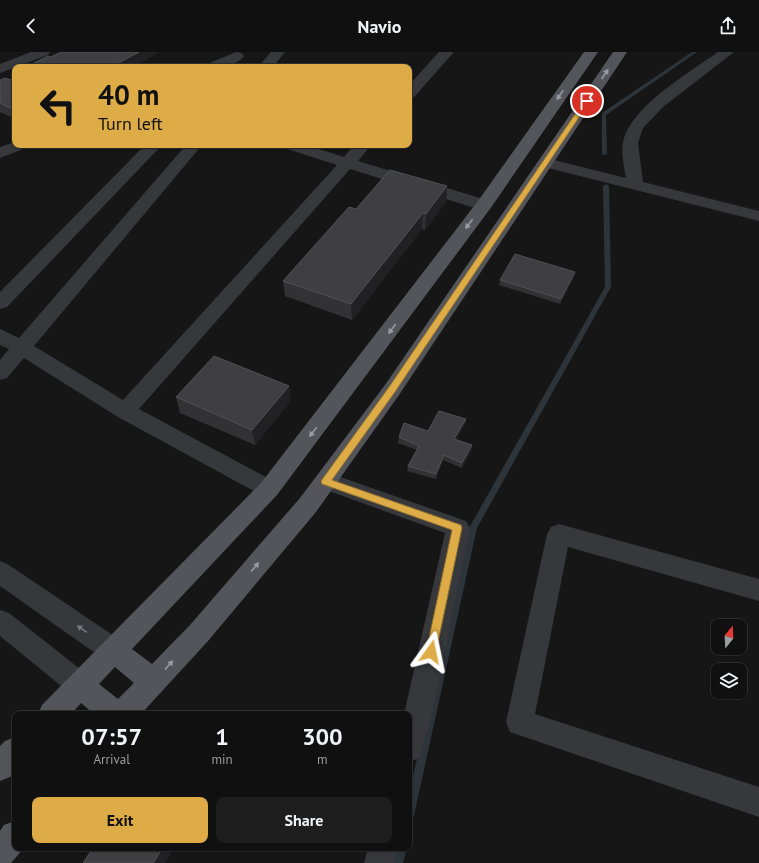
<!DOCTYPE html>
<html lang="en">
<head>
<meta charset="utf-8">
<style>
	:root { --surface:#101011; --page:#1e1e1f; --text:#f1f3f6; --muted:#9c9d9f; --line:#303031; --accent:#deac47 }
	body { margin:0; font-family:"PT Sans",sans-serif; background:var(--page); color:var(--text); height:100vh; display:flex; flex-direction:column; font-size:15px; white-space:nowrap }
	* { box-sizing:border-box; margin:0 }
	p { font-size:13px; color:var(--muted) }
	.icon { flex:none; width:22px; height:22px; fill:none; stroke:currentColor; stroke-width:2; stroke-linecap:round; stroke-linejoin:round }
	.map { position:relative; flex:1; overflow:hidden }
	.sheet { position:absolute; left:12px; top:659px; width:400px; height:140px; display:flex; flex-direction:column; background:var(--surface); border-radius:8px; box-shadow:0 1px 3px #0004,0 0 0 1px var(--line) }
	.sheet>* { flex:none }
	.top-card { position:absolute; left:12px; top:12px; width:400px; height:84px; border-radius:8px; box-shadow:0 1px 3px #0004,0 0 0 1px var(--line); background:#deac47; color:#111; overflow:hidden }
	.needle { width:26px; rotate:18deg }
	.tools { position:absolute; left:711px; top:567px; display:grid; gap:8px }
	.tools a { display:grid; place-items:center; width:36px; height:36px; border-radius:8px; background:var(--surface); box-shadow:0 1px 3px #0004,0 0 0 1px var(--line); font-size:20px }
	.pin { position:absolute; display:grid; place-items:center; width:34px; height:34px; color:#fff; margin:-17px; border:2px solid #fff; border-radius:50%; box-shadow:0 1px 4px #0007 }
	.me { position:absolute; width:44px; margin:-22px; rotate:12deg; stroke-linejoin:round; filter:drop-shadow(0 0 3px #0008) }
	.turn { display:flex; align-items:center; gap:14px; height:84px; padding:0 20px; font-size:18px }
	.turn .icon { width:52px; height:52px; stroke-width:2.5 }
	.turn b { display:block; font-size:28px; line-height:34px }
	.eta { display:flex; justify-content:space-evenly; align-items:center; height:68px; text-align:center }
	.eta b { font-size:24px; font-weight:700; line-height:28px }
	.cta { display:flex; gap:8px; margin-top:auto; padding:8px 20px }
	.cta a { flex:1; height:46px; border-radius:8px; background:var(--accent); color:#111; font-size:16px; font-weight:700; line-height:46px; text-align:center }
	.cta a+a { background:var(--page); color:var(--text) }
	header { display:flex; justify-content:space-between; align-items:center; height:52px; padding:0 20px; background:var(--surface); font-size:18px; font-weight:700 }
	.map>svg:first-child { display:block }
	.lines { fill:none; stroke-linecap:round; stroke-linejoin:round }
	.stream { fill:#2d343a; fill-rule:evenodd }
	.minor { fill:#37383c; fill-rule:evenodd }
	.major { fill:#53555b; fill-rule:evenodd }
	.wall { fill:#323235 }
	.shaded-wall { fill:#212123 }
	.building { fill:#3f3f43; stroke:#4f5155 }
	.oneway { fill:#989ba4 }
	.oneway2 { fill:#76787f }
	.route { fill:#deac47; stroke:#90702e }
</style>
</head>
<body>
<header><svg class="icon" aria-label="back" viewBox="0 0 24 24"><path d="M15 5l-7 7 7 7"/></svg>Navio<svg class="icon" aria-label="share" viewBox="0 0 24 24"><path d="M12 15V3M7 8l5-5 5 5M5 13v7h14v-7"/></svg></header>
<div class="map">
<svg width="759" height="811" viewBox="0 0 759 811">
	<rect width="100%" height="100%" fill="#161617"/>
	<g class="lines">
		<g class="stream">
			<path d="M 692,0 L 697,0 L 606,63 L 607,102 L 602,103 L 602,61 Z"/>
			<path d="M 606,132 L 609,134 L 611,235 L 477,476 L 414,763 L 412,766 L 409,768 L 409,742 L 469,476 L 605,235 L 603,134 Z"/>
			<path d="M 397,796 L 407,796 L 403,811 L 393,811 Z"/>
		</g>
		<g class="minor">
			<path d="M 31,0 L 50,0 L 48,3 L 0,21 L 0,12 Z"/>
			<path d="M 236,0 L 242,1 L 244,4 C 236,15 217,15 205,15 L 207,12 Z"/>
			<path d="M 271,0 L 285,0 L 273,15 L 258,15 Z"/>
			<path d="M 439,0 L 454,0 L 414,45 L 409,46 L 409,33 Z"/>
			<path d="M 718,0 L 734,0 L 663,55 L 643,76 L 638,91 L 643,130 L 759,159 L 759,169 L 540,114 L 538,111 L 540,108 L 546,106 L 626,126 C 624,114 620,98 624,86 C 635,52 690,20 718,0 Z"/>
			<path d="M 15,90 L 15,93 L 28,93 L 26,96 L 0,106 L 0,95 Z"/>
			<path d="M 145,93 L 162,93 L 7,255 L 0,257 L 0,240 Z"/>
			<path d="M 186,93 L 202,93 L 34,294 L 123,348 L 337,113 L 284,96 L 282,93 L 306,93 L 344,105 L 354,93 L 371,93 L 358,109 L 490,149 L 492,153 L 490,157 L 484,158 L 478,157 L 350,117 L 139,357 L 277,431 L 280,437 L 277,443 L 269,446 L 261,443 L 118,365 L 24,306 L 7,326 L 0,328 L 0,308 L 9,297 L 0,293 L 0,277 L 19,286 Z"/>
			<path d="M 326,420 L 466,469 L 470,476 L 432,662 L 419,706 L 409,710 L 409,662 L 404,662 L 445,481 L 318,435 L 315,429 L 318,423 Z"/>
			<path d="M 559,472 L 759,527 L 759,549 L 568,495 L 535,662 L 759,735 L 759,765 L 510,680 L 506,670 L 547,482 L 551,475 Z"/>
			<path d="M 0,509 L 9,513 L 123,590 L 127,599 L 123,608 L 114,611 L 105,608 L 0,534 Z"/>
			<path d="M 0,558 L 9,561 L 89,624 L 93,633 L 89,642 L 80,646 L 71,642 L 0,584 Z"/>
			<path d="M 368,796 L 398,796 L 394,811 L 364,811 Z"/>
		</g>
		<g class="major">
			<path d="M 584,0 L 598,0 L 490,157 L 277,443 L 132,597 L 152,612 L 190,573 L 300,446 L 385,333 L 613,0 L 627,0 L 399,343 L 316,460 L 208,589 L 141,662 L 94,662 L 81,651 L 71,662 L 38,662 L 42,653 L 261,431 L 478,149 ZM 115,615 L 134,631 L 118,647 L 99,632 Z"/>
			<path d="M 15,685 L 15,720 L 10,725 L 0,729 L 0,694 L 5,689 Z"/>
			<path d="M 15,769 L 15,796 L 24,796 L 11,811 L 0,811 L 0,779 L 4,773 Z"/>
		</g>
	</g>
	<g class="wall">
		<path d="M 15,21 L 15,67 L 0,60 L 0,28 L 12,28 Z"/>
		<path d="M 447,134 L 446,150 L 425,178 L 422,177 L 352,268 L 285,244 L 283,229 Z"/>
		<path d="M 575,220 L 574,225 L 560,252 L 499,233 L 500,228 Z"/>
		<path d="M 289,334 L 291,349 L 255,393 L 180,361 L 176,345 Z"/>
		<path d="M 466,367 L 465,372 L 456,388 L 472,393 L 472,398 L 462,416 L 443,408 L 436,427 L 407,419 L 408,414 L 417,398 L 398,391 L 399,385 L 428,379 Z"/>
	</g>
	<g class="shaded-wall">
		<path d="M 139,0 L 160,0 L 133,15 L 111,15 Z"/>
		<path d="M 15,56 L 15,65 L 12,57 Z"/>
		<path d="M 447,134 L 446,150 L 425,178 L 426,162 Z"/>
		<path d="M 423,161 L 422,177 L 352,268 L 351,252 Z"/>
		<path d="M 575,220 L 574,225 L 560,252 L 561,247 Z"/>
		<path d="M 289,334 L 291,349 L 255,393 L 252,378 Z"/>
		<path d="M 466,367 L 465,372 L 454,393 L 454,387 Z"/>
		<path d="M 472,393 L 472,398 L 462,416 L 462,411 Z"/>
		<path d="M 444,403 L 443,408 L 436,427 L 436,422 Z"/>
		<path d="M 163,796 L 174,796 L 165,811 L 153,811 Z"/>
	</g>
	<g class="building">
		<path d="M 61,0 L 139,0 L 111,15 L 26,15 L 48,4 L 51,5 Z"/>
		<path d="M 15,21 L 15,56 L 12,57 L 0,51 L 0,28 L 5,26 L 12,28 L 13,22 Z"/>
		<path d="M 390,118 L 447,134 L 426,162 L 423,161 L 351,252 L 283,229 L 349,155 L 356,157 Z"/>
		<path d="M 515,202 L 575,220 L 561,247 L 500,228 Z"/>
		<path d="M 214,304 L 289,334 L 252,378 L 176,345 Z"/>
		<path d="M 439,359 L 466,367 L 454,387 L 472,393 L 462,411 L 444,403 L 436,422 L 408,414 L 419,394 L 399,385 L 404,371 L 428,379 Z"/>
		<path d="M 93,796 L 163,796 L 153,811 L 83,811 Z"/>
	</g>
	<defs><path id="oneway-solid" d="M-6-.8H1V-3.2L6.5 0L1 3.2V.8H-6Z"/></defs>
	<g class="oneway">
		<use href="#oneway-solid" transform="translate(605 22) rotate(-56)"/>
		<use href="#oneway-solid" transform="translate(560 43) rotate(125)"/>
		<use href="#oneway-solid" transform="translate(469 172) rotate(127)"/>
		<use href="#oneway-solid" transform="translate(392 277) rotate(127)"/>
		<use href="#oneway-solid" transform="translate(313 380) rotate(127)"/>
		<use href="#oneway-solid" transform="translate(255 515) rotate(-49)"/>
		<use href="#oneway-solid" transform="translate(169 613) rotate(-48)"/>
	</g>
	<use class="oneway2" href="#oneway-solid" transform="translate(82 577) rotate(-145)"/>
	<path class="route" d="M 587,47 L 590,49 L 395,340 L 332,428 L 461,473 L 462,476 L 436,600 L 435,604 L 431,605 L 427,604 L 426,600 L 452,478 L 322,432 L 321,429 L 389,335 L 584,49 Z"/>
</svg>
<div class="tools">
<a><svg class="needle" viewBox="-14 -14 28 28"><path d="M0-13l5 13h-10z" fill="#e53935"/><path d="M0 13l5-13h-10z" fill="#9c9d9f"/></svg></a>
<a><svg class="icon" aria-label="layers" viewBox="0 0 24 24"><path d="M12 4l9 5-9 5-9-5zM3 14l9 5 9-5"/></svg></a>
</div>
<div class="pin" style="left:587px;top:49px;background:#d93025"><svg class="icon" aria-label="arrive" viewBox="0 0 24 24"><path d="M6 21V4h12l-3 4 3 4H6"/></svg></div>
<svg class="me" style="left:431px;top:600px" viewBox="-20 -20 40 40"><path d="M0-17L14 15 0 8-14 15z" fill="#deac47" stroke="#fff" stroke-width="4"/></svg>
<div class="top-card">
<div class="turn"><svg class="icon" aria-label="left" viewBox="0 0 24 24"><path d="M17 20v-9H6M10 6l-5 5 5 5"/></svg><div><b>40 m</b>Turn left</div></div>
</div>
<section class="sheet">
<div class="eta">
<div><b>07:57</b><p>Arrival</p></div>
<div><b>1</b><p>min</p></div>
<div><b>300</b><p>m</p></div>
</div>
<div class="cta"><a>Exit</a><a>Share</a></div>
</section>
</div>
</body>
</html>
